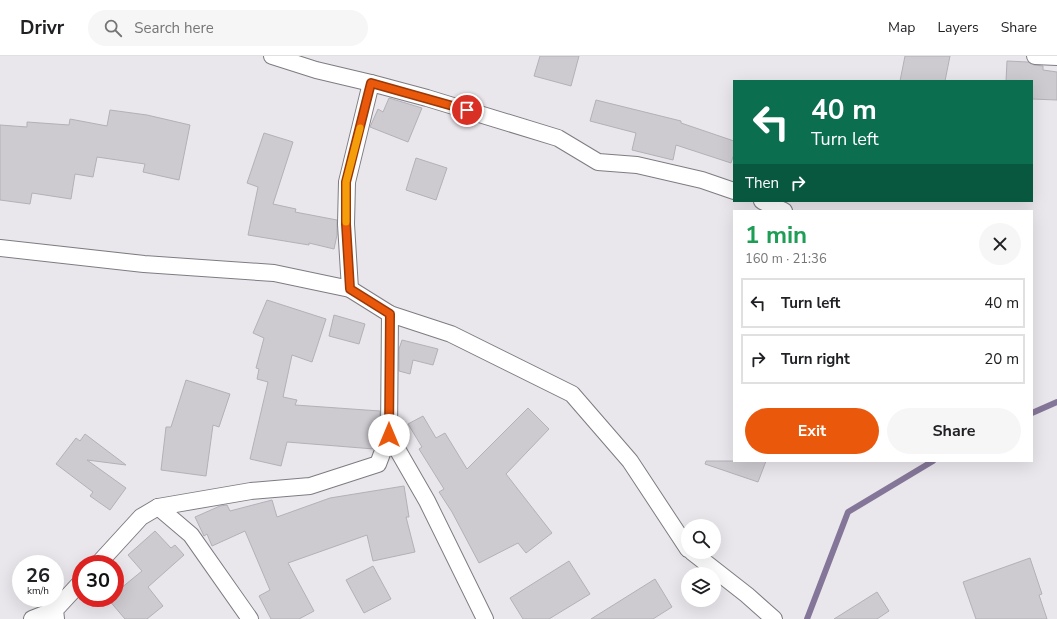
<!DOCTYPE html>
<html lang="en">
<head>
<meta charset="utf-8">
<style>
	:root { --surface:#fff; --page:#f6f6f6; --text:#202124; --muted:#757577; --line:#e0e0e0; --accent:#ea580c }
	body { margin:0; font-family:"Nunito Sans",sans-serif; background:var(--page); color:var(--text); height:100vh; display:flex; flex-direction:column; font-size:15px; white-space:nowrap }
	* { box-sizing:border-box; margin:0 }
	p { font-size:13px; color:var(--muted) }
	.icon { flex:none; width:22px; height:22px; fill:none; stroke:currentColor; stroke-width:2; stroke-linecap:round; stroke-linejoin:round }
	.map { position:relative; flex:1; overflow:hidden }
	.drawer { position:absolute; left:733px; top:154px; width:300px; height:252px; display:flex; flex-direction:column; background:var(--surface); border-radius:0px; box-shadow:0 4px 16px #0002 }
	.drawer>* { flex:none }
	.guide { position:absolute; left:733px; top:24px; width:300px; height:122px; border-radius:0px; box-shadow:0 4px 16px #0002; background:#0b6e4f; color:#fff; overflow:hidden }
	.controls { position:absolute; left:681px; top:463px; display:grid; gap:8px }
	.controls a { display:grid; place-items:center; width:40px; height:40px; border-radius:50%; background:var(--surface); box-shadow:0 4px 16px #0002; font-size:20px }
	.speed { position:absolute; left:12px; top:499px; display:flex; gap:8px; font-size:20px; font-weight:700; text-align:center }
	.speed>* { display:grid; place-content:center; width:52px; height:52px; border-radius:50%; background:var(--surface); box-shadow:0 4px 16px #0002; line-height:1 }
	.speed small { font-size:10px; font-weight:400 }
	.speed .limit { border:6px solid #d22; background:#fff; color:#111 }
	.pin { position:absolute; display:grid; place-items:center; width:34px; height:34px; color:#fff; margin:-17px; border:2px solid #fff; border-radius:50%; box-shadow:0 1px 4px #0007 }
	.me { position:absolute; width:44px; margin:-22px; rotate:0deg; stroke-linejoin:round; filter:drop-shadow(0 0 3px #0008) }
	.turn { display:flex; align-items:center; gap:14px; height:84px; padding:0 12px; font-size:18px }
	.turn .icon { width:52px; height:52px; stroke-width:2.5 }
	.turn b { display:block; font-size:28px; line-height:34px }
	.then { display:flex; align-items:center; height:38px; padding:0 12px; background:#0003; gap:8px; font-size:15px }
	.round { display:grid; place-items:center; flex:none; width:42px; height:42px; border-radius:21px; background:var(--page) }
	.overview { display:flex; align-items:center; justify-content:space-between; height:68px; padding:0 12px }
	h1 { font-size:24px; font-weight:700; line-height:30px; color:#1e9e55 }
	.cta { display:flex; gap:8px; margin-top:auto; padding:8px 12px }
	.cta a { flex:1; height:46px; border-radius:24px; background:var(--accent); color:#fff; font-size:16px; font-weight:700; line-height:46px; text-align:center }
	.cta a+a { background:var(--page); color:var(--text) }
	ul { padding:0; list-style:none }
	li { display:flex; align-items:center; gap:12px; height:50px; margin:0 8px 6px; padding:0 4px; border:2px solid var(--line); border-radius:0px }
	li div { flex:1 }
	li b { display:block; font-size:15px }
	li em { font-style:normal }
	header { display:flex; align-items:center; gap:24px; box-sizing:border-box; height:56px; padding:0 20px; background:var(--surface); border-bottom:1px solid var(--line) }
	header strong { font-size:19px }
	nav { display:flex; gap:22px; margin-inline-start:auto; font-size:14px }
	.search { width:280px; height:36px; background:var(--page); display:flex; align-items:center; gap:10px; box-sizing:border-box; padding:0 14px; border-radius:22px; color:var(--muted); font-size:15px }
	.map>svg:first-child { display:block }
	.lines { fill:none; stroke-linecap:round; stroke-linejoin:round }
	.stream { stroke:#847698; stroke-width:6 }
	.building { fill:#cdcad0; stroke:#b3b1b7 }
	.minor-casing { stroke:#7e7c82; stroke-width:18 }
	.minor { stroke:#fff; stroke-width:16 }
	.route-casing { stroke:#983908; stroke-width:10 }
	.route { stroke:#ea580c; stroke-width:7 }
	.slow { stroke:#f59e0b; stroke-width:7 }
</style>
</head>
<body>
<header>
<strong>Drivr</strong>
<div class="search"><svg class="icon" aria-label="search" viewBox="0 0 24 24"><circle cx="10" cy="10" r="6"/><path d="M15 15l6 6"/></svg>Search here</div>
<nav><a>Map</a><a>Layers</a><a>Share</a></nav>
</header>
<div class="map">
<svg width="1057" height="563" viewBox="0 0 1057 563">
	<rect width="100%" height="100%" fill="#e9e6ec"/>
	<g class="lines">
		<g class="stream">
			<path d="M 1032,357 L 1057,346"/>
			<path d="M 807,563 L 848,456 L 933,405"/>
		</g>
	</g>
	<g class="building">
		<path d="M 540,0 L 579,0 L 571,30 L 534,20 Z"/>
		<path d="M 905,0 L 950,0 L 945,25 L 900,25 Z"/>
		<path d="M 1007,5 L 1028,6 L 1034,9 L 1043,10 L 1043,14 L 1057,16 L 1057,44 L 1032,43 L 1032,25 L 1006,25 Z"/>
		<path d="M 389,42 L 422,52 L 408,86 L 370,71 L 378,53 L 383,56 Z"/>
		<path d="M 596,44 L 681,65 L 681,67 L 734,85 L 734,98 L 731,107 L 676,89 L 673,104 L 632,94 L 636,77 L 590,65 Z"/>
		<path d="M 110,54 L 147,59 L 190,69 L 179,124 L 143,116 L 145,108 L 97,101 L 93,121 L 75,118 L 71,143 L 32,137 L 30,148 L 0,144 L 0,69 L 27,71 L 27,66 L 69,69 L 70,63 L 107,70 Z"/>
		<path d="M 264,77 L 293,86 L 273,148 L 296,153 L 295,156 L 337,164 L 337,179 L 334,193 L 309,187 L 309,189 L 248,179 L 258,131 L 247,127 Z"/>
		<path d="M 416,102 L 447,112 L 436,144 L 406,134 Z"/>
		<path d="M 267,244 L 326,263 L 312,306 L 292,299 L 283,341 L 297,344 L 295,349 L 380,355 L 380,377 L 374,393 L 287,386 L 281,410 L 250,403 L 268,326 L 257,323 L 259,313 L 256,312 L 264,282 L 253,277 Z"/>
		<path d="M 334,259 L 365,268 L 359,288 L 329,280 Z"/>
		<path d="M 402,284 L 438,293 L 433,309 L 413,304 L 410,318 L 399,315 L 399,293 Z"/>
		<path d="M 186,324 L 230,338 L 219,371 L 213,369 L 206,420 L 161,414 L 166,371 L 171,371 Z"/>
		<path d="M 528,352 L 549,373 L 506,418 L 552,477 L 526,497 L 518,487 L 479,507 L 452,456 L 439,436 L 444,433 L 419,393 L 422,391 L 408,368 L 423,360 L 436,382 L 445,377 L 467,413 Z"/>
		<path d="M 85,378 L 126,409 L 87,404 L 126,432 L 110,454 L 90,440 L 93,436 L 56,408 L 76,382 L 80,385 Z"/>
		<path d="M 706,405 L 766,405 L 758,426 L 705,408 Z"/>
		<path d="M 404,430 L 409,461 L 406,461 L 415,496 L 373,505 L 367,479 L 288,507 L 314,555 L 299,563 L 271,563 L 259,540 L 270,534 L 245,475 L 212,490 L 207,478 L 204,480 L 195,461 L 220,450 L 227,449 L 230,455 L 272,444 L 277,461 L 330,442 Z"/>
		<path d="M 155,475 L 171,492 L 175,489 L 184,499 L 148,531 L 163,550 L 147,563 L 125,563 L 108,543 L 115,542 L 115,537 L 142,515 L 128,499 Z"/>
		<path d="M 1030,502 L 1042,538 L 1039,539 L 1047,563 L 976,563 L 963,526 Z"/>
		<path d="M 569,505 L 590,538 L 549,563 L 523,563 L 510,542 Z"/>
		<path d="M 373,510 L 391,543 L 364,557 L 346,524 Z"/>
		<path d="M 655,523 L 672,551 L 653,563 L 591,563 Z"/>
		<path d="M 877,536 L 889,555 L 877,563 L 834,563 Z"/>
	</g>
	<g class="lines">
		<defs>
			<g id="minor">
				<path d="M 272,0 L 316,14 L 371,27 L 427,42 L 558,82 L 598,106 L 637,109 L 702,124 L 734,135"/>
				<path d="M 1035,0 L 1057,1"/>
				<path d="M 762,145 L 784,155"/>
				<path d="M 0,192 L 144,208 L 274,217 L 350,233 L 390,258 L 451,278 L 572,338 L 630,405 L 688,493"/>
				<path d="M 350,233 L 346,168 L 347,126 L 371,27"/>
				<path d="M 389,379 L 427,445 L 485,563"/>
				<path d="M 158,451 L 191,479 L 250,563"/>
				<path d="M 692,496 L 747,539 L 774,563"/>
				<path d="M 98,508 L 141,461 L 158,451 L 251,435 L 310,430 L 378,408 L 389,379 L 390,258"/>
				<path d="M 32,563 L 55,554"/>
				<path d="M 56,563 L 55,554 L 81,526"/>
			</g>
		</defs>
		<use href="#minor" class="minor-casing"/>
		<use href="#minor" class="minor"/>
	</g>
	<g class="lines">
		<defs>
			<path id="route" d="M 389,379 L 390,258 L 350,233 L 346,168 L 346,126 L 371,27 L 467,54"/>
		</defs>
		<use href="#route" class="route-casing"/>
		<use href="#route" class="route"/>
		<path class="slow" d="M 346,166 L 346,126 L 360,72"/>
	</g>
</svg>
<div class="controls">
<a><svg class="icon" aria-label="search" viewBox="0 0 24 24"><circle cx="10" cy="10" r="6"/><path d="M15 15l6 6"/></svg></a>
<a><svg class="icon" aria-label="layers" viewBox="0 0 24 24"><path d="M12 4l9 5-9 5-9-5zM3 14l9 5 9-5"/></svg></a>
</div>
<div class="speed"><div>26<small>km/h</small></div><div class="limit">30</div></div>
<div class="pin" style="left:467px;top:54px;background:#d93025"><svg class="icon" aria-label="arrive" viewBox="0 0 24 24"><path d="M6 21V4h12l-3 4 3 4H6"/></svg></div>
<svg class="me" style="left:389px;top:379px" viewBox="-20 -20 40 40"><circle r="19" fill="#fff"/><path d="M0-13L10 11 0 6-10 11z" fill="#ea580c"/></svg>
<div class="guide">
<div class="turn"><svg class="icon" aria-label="left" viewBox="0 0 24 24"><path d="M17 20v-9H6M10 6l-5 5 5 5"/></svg><div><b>40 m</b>Turn left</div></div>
<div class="then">Then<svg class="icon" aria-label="right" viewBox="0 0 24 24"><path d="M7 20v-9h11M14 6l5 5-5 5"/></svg></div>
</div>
<section class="drawer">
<div class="overview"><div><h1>1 min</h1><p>160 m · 21:36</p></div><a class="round"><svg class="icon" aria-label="close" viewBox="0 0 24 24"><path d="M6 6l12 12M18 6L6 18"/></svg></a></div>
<ul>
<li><svg class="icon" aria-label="left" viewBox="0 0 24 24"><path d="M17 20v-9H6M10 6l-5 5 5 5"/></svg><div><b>Turn left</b></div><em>40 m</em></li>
<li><svg class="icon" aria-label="right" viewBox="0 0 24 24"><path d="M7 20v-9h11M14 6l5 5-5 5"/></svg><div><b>Turn right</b></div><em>20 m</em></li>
</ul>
<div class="cta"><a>Exit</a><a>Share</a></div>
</section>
</div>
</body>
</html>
